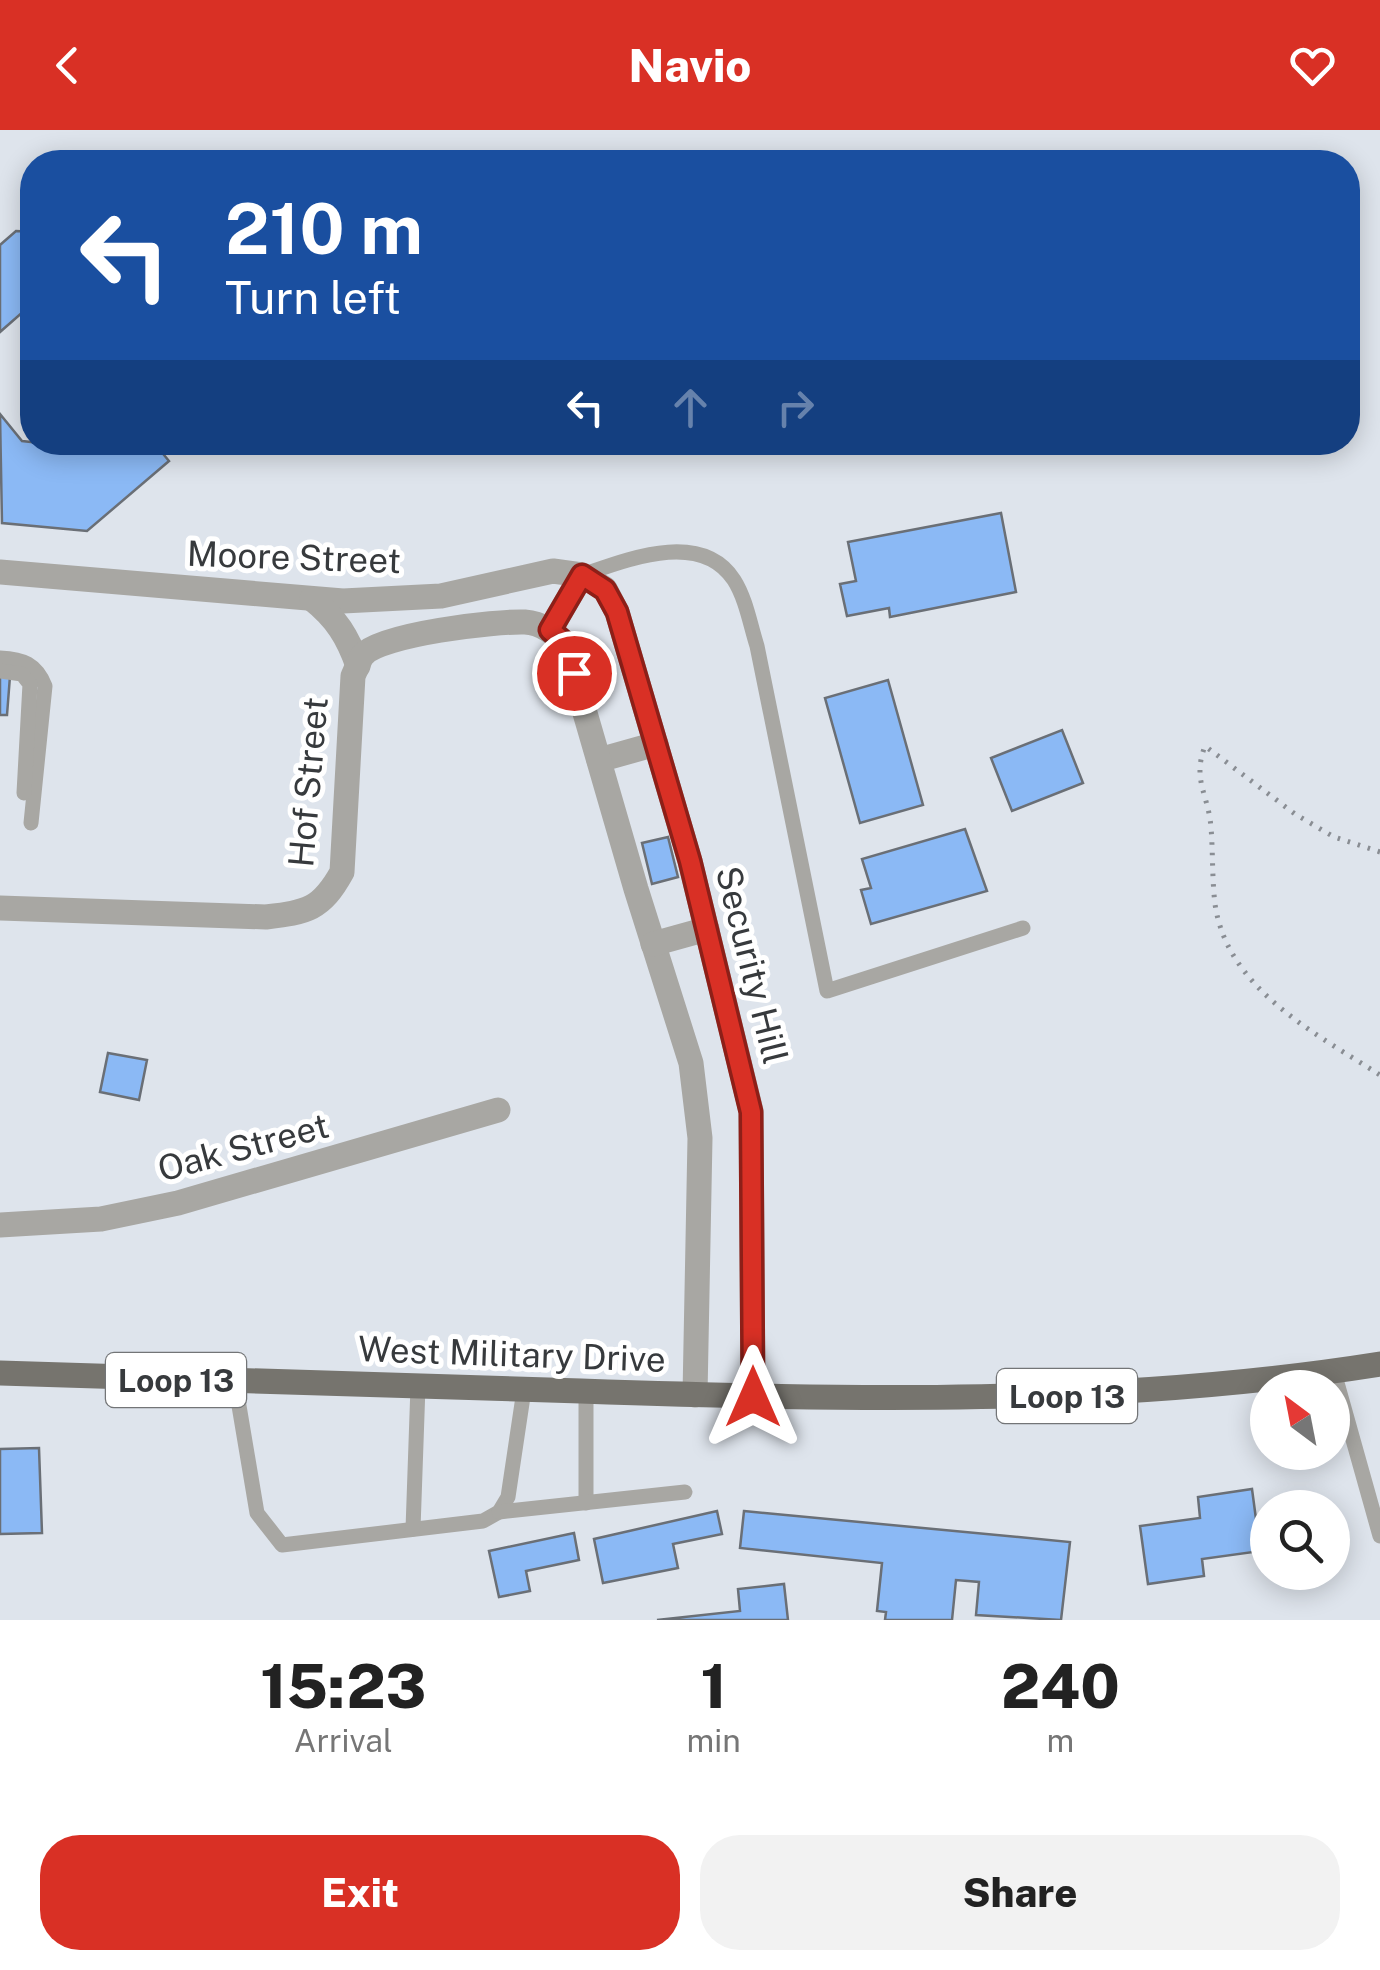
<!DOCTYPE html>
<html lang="en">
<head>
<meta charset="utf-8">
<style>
	:root { --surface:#fff; --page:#f2f2f2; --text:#222; --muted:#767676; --accent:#d93025 }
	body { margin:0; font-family:"Public Sans",sans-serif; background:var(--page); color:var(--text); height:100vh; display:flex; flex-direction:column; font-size:38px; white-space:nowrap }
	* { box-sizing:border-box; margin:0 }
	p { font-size:32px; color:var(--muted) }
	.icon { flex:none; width:55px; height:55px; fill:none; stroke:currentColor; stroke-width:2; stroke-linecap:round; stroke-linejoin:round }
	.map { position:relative; height:1490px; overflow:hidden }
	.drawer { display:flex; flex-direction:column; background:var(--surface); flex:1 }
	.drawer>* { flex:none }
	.banner { position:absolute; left:20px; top:20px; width:1340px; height:305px; border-radius:40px; box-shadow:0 5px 25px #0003; background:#1a4fa0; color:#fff; overflow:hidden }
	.needle { width:65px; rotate:328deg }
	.buttons { position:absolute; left:1250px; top:1240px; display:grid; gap:20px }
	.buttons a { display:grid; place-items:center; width:100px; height:100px; border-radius:50%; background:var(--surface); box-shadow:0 5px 25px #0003; font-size:50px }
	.pin { position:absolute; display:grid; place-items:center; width:85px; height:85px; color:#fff; margin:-42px; border:5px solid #fff; border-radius:50%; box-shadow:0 2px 10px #0007 }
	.me { position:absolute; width:110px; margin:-55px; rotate:0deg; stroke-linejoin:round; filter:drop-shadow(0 0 8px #0008) }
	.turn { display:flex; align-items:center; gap:35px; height:210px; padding:0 40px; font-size:45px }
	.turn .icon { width:130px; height:130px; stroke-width:2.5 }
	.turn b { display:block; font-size:70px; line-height:85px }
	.lanes { display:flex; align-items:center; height:95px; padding:0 40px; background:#0003; justify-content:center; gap:50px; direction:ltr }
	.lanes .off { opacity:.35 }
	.eta { display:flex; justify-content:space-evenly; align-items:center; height:170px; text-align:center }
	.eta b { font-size:60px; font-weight:800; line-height:70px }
	.action { display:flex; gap:20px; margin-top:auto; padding:20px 40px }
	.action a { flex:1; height:115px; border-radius:40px; background:var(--accent); color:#fff; font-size:40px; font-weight:800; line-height:115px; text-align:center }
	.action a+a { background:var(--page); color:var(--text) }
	header { display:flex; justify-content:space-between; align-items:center; height:130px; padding:0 40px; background:var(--accent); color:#fff; font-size:45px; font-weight:800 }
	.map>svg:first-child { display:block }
	.building { fill:#8bb9f5; stroke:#6a6f76; stroke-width:2.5 }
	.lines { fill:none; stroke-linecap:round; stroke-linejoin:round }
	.path { stroke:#898d93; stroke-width:5; stroke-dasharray:2.5 8; stroke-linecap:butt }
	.service { stroke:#a8a7a3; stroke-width:15 }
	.minor { stroke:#a8a7a3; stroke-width:25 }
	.primary { stroke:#76746e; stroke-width:25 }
	.route-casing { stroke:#8d1f18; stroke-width:25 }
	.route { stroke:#d93025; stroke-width:18 }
	.labels { text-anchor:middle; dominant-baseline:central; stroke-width:10; stroke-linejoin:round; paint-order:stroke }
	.shield { fill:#fff; stroke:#737577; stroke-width:2.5 }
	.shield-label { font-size:32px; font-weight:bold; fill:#373a3d }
	.street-label { font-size:35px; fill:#373a3d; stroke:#fff }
</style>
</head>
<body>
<header><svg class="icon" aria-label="back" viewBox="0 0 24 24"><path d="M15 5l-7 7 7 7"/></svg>Navio<svg class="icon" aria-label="heart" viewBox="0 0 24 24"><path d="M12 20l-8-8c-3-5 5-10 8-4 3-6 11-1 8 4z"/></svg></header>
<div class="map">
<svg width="1380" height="1490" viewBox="0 0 1380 1490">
	<rect width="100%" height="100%" fill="#dee4ec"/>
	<g class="building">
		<path d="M 16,101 L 32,102 L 32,174 L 0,202 L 0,115 Z"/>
		<path d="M 0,284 L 22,311 L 78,317 L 83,312 L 157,312 L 155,314 L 169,331 L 87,401 L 2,393 Z"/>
		<path d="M 1001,383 L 1016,462 L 890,487 L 889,478 L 847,486 L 840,454 L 856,451 L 848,412 Z"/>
		<path d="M 0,546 L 10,546 L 7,585 L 0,585 Z"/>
		<path d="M 888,550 L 923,675 L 860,693 L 825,568 Z"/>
		<path d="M 1062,600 L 1083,653 L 1012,681 L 991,628 Z"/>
		<path d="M 965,699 L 987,761 L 871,794 L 861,760 L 871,758 L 862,729 Z"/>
		<path d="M 668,707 L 678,747 L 652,754 L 642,713 Z"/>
		<path d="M 108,923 L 147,930 L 139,970 L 100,962 Z"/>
		<path d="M 39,1318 L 42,1403 L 0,1404 L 0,1319 Z"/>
		<path d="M 1252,1359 L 1256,1389 L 1268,1387 L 1268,1420 L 1202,1429 L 1204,1446 L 1148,1454 L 1140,1396 L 1200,1388 L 1198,1367 Z"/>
		<path d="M 717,1381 L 722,1404 L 673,1414 L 678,1438 L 603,1453 L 594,1409 Z"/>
		<path d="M 744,1381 L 1070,1412 L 1061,1490 L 976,1485 L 979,1452 L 956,1450 L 952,1490 L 885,1490 L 886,1482 L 877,1481 L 882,1433 L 740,1418 Z"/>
		<path d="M 574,1403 L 579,1430 L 526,1441 L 530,1461 L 499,1467 L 489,1421 Z"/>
		<path d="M 784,1454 L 788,1490 L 657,1490 L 740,1481 L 738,1459 Z"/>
	</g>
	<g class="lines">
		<path class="path" d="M 1380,722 L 1334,707 L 1295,684 L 1205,616 C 1192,650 1208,663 1211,697 C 1213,723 1212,749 1215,774 C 1227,859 1315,903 1380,945"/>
		<g class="service">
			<path d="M 582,445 C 626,430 701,399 734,450 C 746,469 750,494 757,516 L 827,861 L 1023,798"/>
			<path d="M 0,528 C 23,529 36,534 45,556 L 31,693"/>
			<path d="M 0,541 L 22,544 L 30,554 L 24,663"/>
			<path d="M 1334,1242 L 1380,1406"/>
			<path d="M 235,1252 L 257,1383 L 282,1415 L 483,1391 L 499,1382 L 508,1367 L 524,1260"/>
			<path d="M 586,1373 L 586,1262"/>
			<path d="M 499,1382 L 685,1362"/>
			<path d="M 413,1399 L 418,1256"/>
		</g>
		<g class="minor">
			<path d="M 0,442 L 343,471 L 441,466 L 553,441 L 582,445 L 605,459 L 617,482 L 690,731 L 751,981 L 753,1267"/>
			<path d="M 312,469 C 336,488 348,507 358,536"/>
			<path d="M 550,500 L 582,445"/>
			<path d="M 599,630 L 656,614"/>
			<path d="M 0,778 L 266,787 C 307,782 321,780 342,742 L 353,546 C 356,540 359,530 363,525 C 381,504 496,491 525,492 C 542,493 554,503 565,514 L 636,759 L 691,933 L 700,1008 L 695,1265"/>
			<path d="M 653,814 L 707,799"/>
			<path d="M 0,1095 L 101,1089 L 178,1073 L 498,980"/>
		</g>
		<path class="primary" d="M 0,1243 C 194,1250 388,1255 581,1261 C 848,1270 1115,1276 1380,1234"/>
	</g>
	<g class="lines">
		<defs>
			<path id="route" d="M 574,543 L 566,514 L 550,500 L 582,445 L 605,460 L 617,482 L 690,731 L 751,982 L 753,1267"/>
		</defs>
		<use href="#route" class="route-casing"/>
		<use href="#route" class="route"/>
	</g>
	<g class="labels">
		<g class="shield">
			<rect x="106" y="1223" width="140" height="54" rx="8"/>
			<rect x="997" y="1239" width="140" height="54" rx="8"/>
		</g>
		<g class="shield-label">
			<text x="176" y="1250">Loop 13</text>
			<text x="1067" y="1266">Loop 13</text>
		</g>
		<g class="street-label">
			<text transform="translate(294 427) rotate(2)">Moore Street</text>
			<text transform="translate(308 652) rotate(-85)">Hof Street</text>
			<text transform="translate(752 835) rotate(76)">Security Hill</text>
			<text transform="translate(243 1017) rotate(-15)">Oak Street</text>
			<text transform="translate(512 1224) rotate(2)">West Military Drive</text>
		</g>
	</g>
</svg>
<div class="buttons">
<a><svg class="needle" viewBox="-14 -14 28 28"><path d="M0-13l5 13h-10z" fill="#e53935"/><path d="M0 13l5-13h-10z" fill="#767676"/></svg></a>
<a><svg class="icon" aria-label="search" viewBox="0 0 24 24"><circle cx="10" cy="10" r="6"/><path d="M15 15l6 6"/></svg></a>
</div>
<div class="pin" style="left:574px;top:543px;background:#d93025"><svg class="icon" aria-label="arrive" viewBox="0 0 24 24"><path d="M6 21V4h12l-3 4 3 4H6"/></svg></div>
<svg class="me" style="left:753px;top:1267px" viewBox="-20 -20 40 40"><path d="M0-17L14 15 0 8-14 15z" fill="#d93025" stroke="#fff" stroke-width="4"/></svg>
<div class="banner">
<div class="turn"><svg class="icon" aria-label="left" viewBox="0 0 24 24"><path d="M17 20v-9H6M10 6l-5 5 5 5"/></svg><div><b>210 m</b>Turn left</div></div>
<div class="lanes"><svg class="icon" aria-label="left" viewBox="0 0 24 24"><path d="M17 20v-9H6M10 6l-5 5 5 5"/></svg><svg class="icon off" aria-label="ahead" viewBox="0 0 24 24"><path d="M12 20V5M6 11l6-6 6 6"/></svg><svg class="icon off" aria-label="right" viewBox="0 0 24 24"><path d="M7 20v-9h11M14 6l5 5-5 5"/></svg></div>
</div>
</div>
<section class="drawer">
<div class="eta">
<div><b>15:23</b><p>Arrival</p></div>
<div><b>1</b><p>min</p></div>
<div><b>240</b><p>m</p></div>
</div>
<div class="action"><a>Exit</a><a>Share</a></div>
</section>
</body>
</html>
